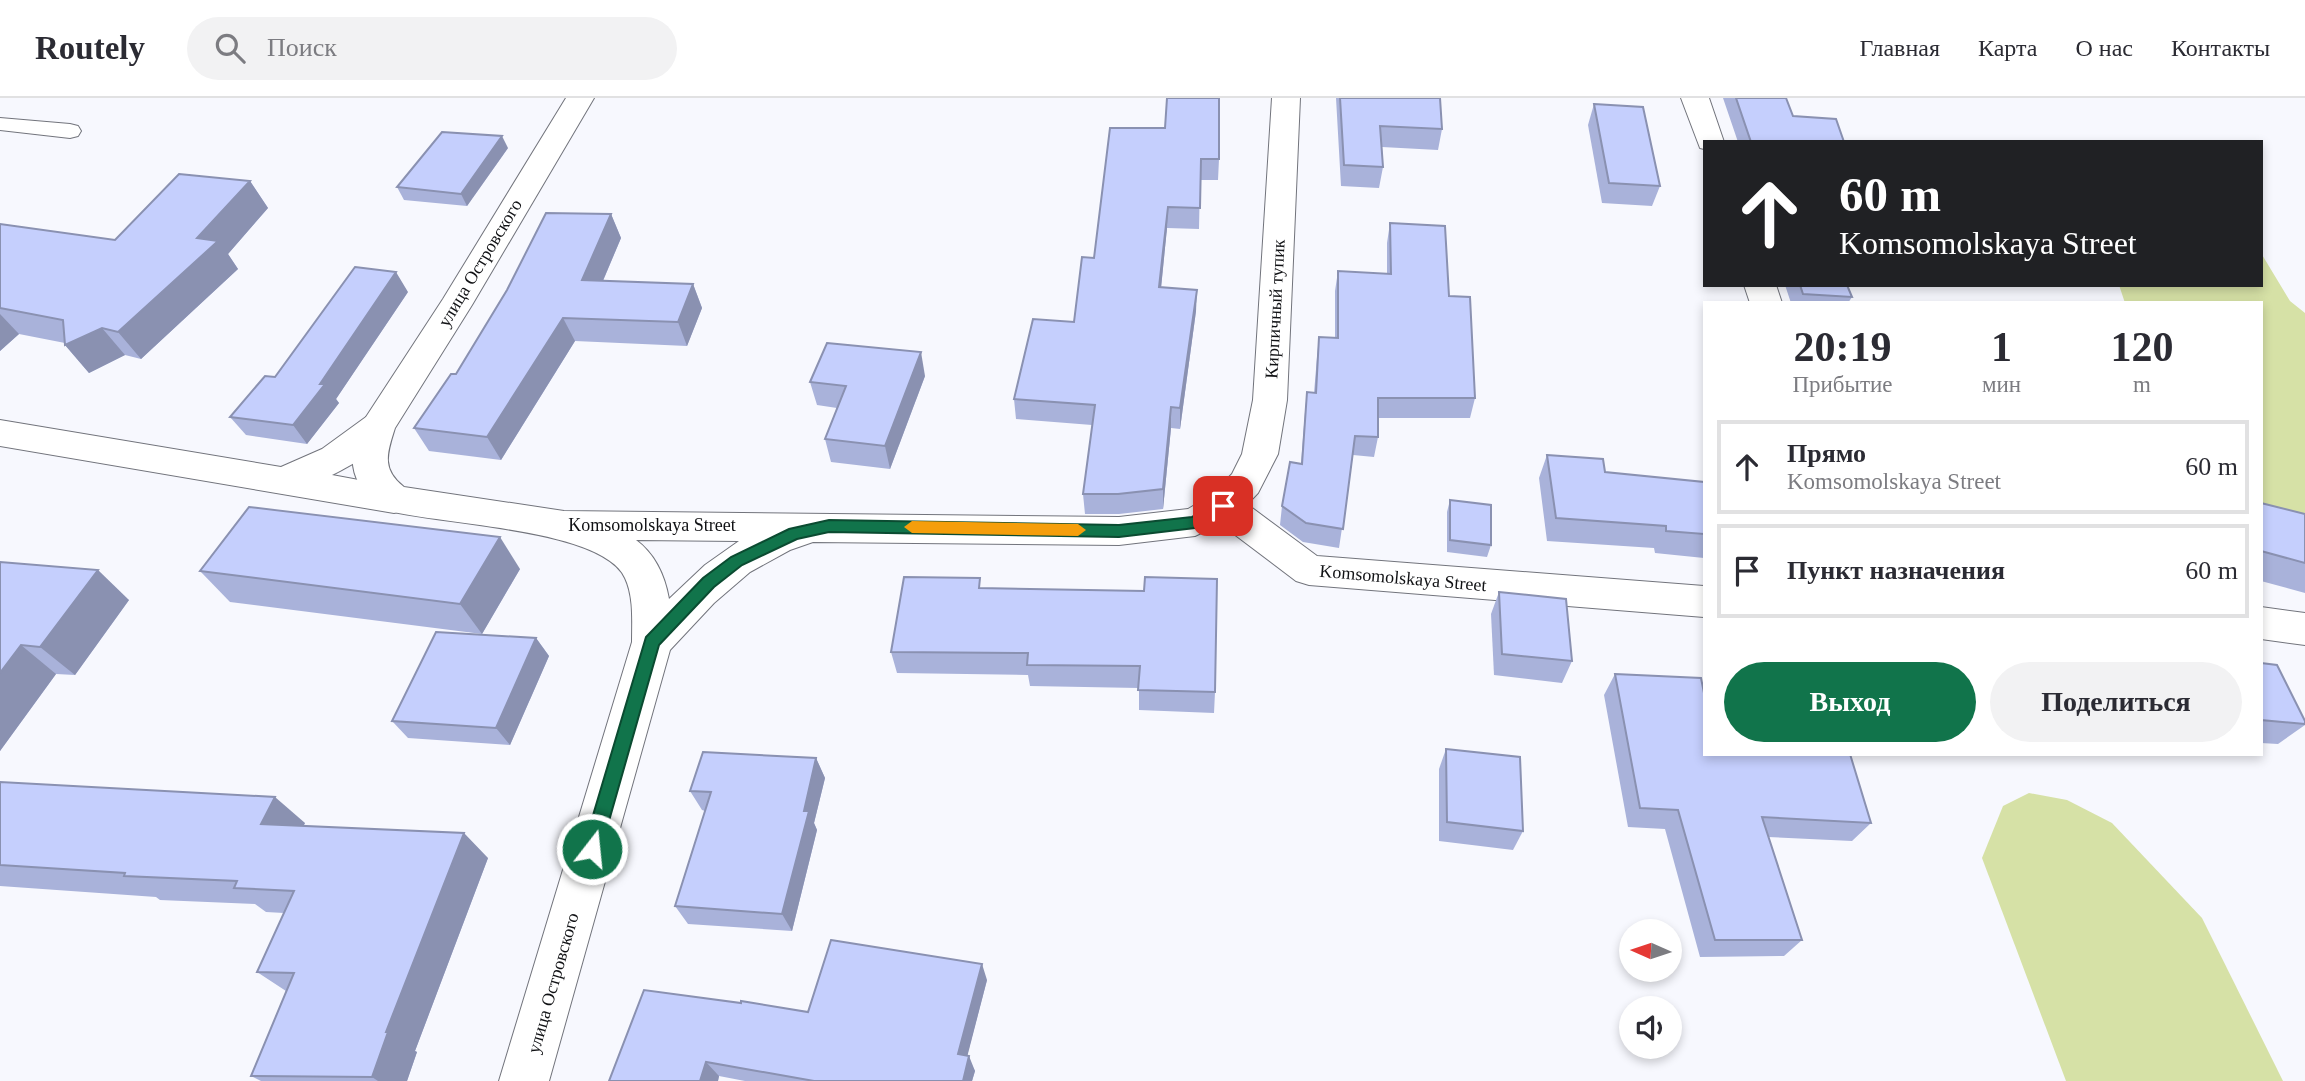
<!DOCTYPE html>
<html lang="ru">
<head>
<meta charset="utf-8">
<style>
	:root { --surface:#fff; --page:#f2f2f3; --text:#2b2b33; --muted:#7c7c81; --line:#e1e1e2; --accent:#11744b }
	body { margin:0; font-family:"Times New Roman",serif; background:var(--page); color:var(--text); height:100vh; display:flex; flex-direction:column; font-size:26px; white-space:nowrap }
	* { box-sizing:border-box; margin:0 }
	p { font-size:23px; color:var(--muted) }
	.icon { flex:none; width:38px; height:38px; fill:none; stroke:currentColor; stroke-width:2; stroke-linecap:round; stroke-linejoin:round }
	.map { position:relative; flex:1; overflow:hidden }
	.sheet { position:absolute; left:1703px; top:203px; width:560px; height:455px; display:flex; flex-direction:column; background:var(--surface); border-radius:0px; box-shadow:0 4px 10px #0003 }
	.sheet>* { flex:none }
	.hud { position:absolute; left:1703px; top:42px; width:560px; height:147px; border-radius:0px; box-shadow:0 4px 10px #0003; background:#202124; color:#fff; overflow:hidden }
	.needle { width:46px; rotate:273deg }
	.buttons { position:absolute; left:1619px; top:821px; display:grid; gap:14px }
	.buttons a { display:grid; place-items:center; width:63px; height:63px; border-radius:50%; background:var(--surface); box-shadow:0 4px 10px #0003; font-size:35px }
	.pin { position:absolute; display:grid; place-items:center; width:60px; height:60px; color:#fff; margin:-30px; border-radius:14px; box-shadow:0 4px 10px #0006 }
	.me { position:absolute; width:77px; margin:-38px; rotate:16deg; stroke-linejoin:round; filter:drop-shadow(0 0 5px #0008) }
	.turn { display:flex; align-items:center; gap:24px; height:147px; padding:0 21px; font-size:32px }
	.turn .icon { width:91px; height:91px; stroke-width:2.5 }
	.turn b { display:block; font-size:49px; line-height:60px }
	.eta { display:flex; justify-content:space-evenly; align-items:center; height:119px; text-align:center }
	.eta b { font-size:42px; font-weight:700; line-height:49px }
	.button { display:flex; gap:14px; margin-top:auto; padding:14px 21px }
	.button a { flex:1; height:80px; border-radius:42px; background:var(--accent); color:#fff; font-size:28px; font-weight:700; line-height:80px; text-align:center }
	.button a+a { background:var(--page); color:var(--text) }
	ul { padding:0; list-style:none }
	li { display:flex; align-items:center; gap:21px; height:94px; margin:0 14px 10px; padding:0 7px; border:4px solid var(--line); border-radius:0px }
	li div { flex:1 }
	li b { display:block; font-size:26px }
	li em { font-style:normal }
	header { display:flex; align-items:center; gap:42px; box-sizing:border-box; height:98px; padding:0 35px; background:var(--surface); border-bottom:2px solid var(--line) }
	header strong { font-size:33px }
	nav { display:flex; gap:38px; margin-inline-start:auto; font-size:24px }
	.search { width:490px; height:63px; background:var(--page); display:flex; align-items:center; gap:18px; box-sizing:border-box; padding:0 24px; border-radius:38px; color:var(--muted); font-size:26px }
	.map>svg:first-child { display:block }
	.green { fill:#d6e1a6 }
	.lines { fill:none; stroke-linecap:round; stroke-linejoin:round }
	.service-casing { stroke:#72747c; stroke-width:2 }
	.minor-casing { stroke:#72747c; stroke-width:2 }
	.tertiary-casing { stroke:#72747c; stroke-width:2 }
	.service { fill:#fff; fill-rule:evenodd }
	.minor { fill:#fff; fill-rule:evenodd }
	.tertiary { fill:#fff; fill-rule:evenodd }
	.wall { fill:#a9b2da }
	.shaded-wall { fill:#8a91b1 }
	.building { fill:#c5cffd; stroke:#8a91b1; stroke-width:2 }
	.route { fill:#11744b; stroke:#0b4b31; stroke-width:2 }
	.slow { fill:#f59e0b }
	.labels { text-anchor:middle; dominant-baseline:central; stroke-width:5; stroke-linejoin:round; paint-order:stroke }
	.street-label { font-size:18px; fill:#101114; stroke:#fff }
</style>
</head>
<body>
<header>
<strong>Routely</strong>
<div class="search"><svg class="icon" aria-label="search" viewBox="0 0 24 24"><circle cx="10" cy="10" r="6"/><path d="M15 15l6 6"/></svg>Поиск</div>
<nav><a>Главная</a><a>Карта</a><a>О нас</a><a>Контакты</a></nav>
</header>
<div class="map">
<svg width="2305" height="983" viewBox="0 0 2305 983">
	<rect width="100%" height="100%" fill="#f7f8fe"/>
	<g class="green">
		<path d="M 2261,155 L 2290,203 L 2305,215 L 2305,451 L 2261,447 L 2261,205 L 2125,205 L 2119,187 L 2261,187 Z"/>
		<path d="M 2029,695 L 2067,702 L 2112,725 L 2202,820 L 2283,983 L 2066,983 L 1982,760 L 2003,708 Z"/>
	</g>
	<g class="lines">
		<defs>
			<path id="service" d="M 0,20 L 70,26 L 78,28 L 81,33 L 78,38 L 70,40 L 0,32 Z"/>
			<g id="minor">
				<path d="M 1681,0 L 1709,0 L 1724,44 L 1704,44 L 1704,51 L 1700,50 Z"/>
				<path d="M 1744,187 L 1776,187 L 1782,205 L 1750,205 Z"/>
				<path d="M 378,315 L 390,319 L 395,328 C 383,350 354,366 332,377 L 407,391 L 412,401 L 407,411 L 394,415 L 0,348 L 0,322 L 281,369 L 322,351 L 366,319 Z"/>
				<path d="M 1223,394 L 1236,398 L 1317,458 L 1704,488 L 1704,519 L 1309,487 L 1296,483 L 1210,418 L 1205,408 L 1210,398 Z"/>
				<path d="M 2261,509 L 2305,515 L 2305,547 L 2261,541 Z"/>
			</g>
			<path id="tertiary" d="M 566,0 L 594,0 L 472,207 L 395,330 C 387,355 381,371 404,389 L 564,413 L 1119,419 L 1188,411 L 1210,398 L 1232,376 L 1242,356 L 1253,302 L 1272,0 L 1300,0 L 1287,302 L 1278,356 L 1258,395 L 1236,418 L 1195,438 L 1119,447 L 813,444 L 790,452 L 750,474 L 714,505 L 670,552 L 549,983 L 499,983 L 632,544 C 632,523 634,499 625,480 C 602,429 434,427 381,411 C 348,384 345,356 366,319 L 443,201 ZM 636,442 L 739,443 L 705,467 L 669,501 C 665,478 655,456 636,442 Z"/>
		</defs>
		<use href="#service" class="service-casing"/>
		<use href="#minor" class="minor-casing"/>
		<use href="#tertiary" class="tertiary-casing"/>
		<use href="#service" class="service"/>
		<use href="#minor" class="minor"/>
		<use href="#tertiary" class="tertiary"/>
	</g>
	<g class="wall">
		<path d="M 1336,0 L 1440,0 L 1442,31 L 1438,52 L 1382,49 L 1383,69 L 1379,90 L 1341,88 Z"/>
		<path d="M 1723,0 L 1786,0 L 1793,18 L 1844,44 L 1738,44 Z"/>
		<path d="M 1594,6 L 1660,88 L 1652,108 L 1602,105 L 1588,27 Z"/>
		<path d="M 1165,30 L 1219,61 L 1218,82 L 1200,82 L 1199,131 L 1167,130 L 1161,190 L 1196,213 L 1180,331 L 1171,330 L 1163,411 L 1119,416 L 1085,416 L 1083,396 L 1092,327 L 1016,321 L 1014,301 L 1074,224 L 1094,160 Z"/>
		<path d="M 508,50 L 467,108 L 404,102 L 397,89 Z"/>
		<path d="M 250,83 L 268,110 L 228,156 L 238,171 L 141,261 L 125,257 L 89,275 L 65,247 L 65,245 L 19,236 L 0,253 L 0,126 L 115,142 Z"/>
		<path d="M 611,116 L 621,140 L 603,183 L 693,186 L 702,210 L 687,248 L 575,243 L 501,362 L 429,353 L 414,330 L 456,276 Z"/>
		<path d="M 1390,125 L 1449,198 L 1475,300 L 1470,320 L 1378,320 L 1378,339 L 1374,359 L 1353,357 L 1339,450 L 1303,444 L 1280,427 L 1282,408 L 1301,366 L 1305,314 L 1307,294 L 1314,295 L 1317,259 L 1319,239 L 1335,240 L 1335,193 L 1338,173 L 1387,176 L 1387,145 Z"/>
		<path d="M 1785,187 L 1847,187 L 1852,199 L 1848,205 L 1791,205 Z"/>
		<path d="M 408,194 L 336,301 L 339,305 L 307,346 L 246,337 L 230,319 L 275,279 Z"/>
		<path d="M 925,278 L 890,371 L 831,364 L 825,341 L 837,310 L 817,307 L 810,284 Z"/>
		<path d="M 1547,357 L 1605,374 L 1704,384 L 1704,460 L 1655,455 L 1654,450 L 1547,443 L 1539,380 Z"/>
		<path d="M 1450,402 L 1491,447 L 1487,459 L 1447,454 L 1447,414 Z"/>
		<path d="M 2261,405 L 2305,416 L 2305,495 L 2261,483 Z"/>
		<path d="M 0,464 L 129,502 L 75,577 L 56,576 L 0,653 Z"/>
		<path d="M 520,471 L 482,536 L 230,504 L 200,473 Z"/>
		<path d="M 982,491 L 1215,594 L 1214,615 L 1139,612 L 1139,590 L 1030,588 L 1028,577 L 897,575 L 891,554 Z"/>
		<path d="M 1499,494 L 1572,563 L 1562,585 L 1494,577 L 1491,516 Z"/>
		<path d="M 536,540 L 549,558 L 510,647 L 408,640 L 392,623 Z"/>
		<path d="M 2261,565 L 2305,623 L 2305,627 L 2278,646 L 2261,645 Z"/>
		<path d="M 1615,576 L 1704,656 L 1871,725 L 1852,743 L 1768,739 L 1802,842 L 1784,858 L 1700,859 L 1665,731 L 1628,729 L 1604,597 Z"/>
		<path d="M 1446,651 L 1523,733 L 1513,752 L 1439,743 L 1439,671 Z"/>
		<path d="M 816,660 L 825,680 L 814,725 L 817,732 L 792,833 L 688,826 L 675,808 L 705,713 L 702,712 L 690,693 Z"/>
		<path d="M 0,684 L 305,725 L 303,728 L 488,760 L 415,953 L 417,954 L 407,983 L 261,983 L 251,978 L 286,893 L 257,874 L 284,815 L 266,814 L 255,806 L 160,802 L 156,799 L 0,788 Z"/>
		<path d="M 987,882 L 967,958 L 975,973 L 972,983 L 745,983 L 719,978 L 718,983 L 609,983 L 808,914 Z"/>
	</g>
	<g class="shaded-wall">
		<path d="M 502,38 L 508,50 L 467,108 L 461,96 Z"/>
		<path d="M 250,83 L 268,110 L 228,156 L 238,171 L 141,261 L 118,234 L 197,140 Z"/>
		<path d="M 1168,109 L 1167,130 L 1159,210 L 1159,189 Z"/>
		<path d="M 611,116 L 621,140 L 593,206 L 582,182 Z"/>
		<path d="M 396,174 L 408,194 L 336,301 L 339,305 L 307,346 L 293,327 L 320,286 Z"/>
		<path d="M 693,186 L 702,210 L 687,248 L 678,224 Z"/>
		<path d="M 1197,192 L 1196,213 L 1180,331 L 1180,310 Z"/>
		<path d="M 0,216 L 19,236 L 0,253 Z"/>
		<path d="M 563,220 L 575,243 L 501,362 L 487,339 Z"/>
		<path d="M 102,230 L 125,257 L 89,275 L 65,247 Z"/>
		<path d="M 921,254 L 925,278 L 890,371 L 885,348 Z"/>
		<path d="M 1171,309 L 1171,330 L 1163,411 L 1163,391 Z"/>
		<path d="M 500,439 L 520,471 L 482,536 L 460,506 Z"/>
		<path d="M 98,472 L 129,502 L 75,577 L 40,549 Z"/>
		<path d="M 536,540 L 549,558 L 510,647 L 496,630 Z"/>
		<path d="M 21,547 L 56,576 L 0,653 L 0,575 Z"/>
		<path d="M 816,660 L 825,680 L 814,725 L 817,732 L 792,833 L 782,816 L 804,713 Z"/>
		<path d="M 275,699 L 305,725 L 292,751 L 261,726 Z"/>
		<path d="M 464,735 L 488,760 L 415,953 L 417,954 L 407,983 L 378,983 L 372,979 L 386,934 Z"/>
		<path d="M 982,866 L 987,882 L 964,971 L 958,956 Z"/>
		<path d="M 969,958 L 975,973 L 972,983 L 963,983 Z"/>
		<path d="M 706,964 L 719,978 L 718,983 L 700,983 Z"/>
	</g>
	<g class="building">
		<path d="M 1167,0 L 1219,0 L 1219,61 L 1201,61 L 1200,110 L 1168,109 L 1159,189 L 1197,192 L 1180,310 L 1171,309 L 1163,391 L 1118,396 L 1083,396 L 1095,307 L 1014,301 L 1033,221 L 1074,224 L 1082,159 L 1094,160 L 1110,30 L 1165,30 Z"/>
		<path d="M 1340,0 L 1440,0 L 1442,31 L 1380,28 L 1383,69 L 1344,67 Z"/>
		<path d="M 1736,0 L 1786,0 L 1793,18 L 1836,21 L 1844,44 L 1751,44 Z"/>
		<path d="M 1594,6 L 1643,9 L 1660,88 L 1609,85 Z"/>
		<path d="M 442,34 L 502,38 L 461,96 L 397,89 Z"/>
		<path d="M 179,76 L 250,83 L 197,140 L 218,143 L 118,234 L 102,230 L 65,247 L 63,222 L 0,210 L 0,126 L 115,142 Z"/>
		<path d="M 546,115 L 611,116 L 582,182 L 693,186 L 678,224 L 563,220 L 487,339 L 414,330 L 451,276 L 456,276 L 507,192 Z"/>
		<path d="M 1390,125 L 1445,128 L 1449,198 L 1470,199 L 1475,300 L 1378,300 L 1378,339 L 1355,338 L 1343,431 L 1306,425 L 1282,408 L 1290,364 L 1302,366 L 1307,294 L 1316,295 L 1319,239 L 1338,240 L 1338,173 L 1391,176 Z"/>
		<path d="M 355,169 L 396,174 L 320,286 L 325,286 L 293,327 L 230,319 L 265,278 L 275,279 Z"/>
		<path d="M 1800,187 L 1847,187 L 1852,199 L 1803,196 Z"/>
		<path d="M 827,245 L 921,254 L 885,348 L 825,341 L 846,288 L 810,284 Z"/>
		<path d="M 1547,357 L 1603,361 L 1605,374 L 1704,384 L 1704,436 L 1666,433 L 1666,428 L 1556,420 Z"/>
		<path d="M 1450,402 L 1491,407 L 1491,447 L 1450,442 Z"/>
		<path d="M 2261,405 L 2305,416 L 2305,465 L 2261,453 Z"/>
		<path d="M 249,409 L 500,439 L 460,506 L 200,473 Z"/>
		<path d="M 0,464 L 98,472 L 40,549 L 21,547 L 0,575 Z"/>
		<path d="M 904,479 L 980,480 L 979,490 L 1144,493 L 1145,479 L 1217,481 L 1215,594 L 1138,592 L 1140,568 L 1027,567 L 1028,555 L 891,554 Z"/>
		<path d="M 1499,494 L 1566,501 L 1572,563 L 1502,556 Z"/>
		<path d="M 436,534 L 536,540 L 496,630 L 392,623 Z"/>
		<path d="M 2261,565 L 2277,567 L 2305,623 L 2305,626 L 2261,622 Z"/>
		<path d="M 1615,576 L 1701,580 L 1704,595 L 1704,656 L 1850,656 L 1871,725 L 1762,719 L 1802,842 L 1715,842 L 1678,712 L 1640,710 Z"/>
		<path d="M 1446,651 L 1520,659 L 1523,733 L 1447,724 Z"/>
		<path d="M 703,654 L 816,660 L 804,713 L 809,713 L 782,816 L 675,808 L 711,694 L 690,693 Z"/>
		<path d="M 0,684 L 275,699 L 261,726 L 464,735 L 386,934 L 388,934 L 372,979 L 251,978 L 294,875 L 257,874 L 294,793 L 234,790 L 237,783 L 124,778 L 125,775 L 0,767 Z"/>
		<path d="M 831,842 L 982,866 L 958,956 L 969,958 L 963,983 L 814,983 L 706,964 L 700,983 L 609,983 L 644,892 L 741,905 L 741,903 L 808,914 Z"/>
	</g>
	<path class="route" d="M 1223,403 L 1231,408 L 1229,412 L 1195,430 L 1119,439 L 829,434 L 797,441 L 742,467 L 714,489 L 659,547 L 601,751 L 599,757 L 592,759 L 586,757 L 583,751 L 646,539 L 703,480 L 731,459 L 789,431 L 829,422 L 1119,427 L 1192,419 Z"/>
	<path class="slow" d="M 912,423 L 1078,426 L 1086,432 L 1078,438 L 912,435 L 904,429 Z"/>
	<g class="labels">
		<g class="street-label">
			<text transform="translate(480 165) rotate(-59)">улица Островского</text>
			<text transform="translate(1275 211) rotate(-87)">Кирпичный тупик</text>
			<text x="652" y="427">Komsomolskaya Street</text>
			<text transform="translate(1403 480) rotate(5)">Komsomolskaya Street</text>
			<text transform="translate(553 885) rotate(-74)">улица Островского</text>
		</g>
	</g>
</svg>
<div class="buttons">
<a><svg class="needle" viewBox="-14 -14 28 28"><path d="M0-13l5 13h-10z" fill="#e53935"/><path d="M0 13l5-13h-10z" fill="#7c7c81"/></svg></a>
<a><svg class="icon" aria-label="sound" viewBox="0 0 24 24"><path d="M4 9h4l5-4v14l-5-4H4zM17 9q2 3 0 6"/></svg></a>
</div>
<div class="pin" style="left:1223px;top:408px;background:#d93025"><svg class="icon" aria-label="arrive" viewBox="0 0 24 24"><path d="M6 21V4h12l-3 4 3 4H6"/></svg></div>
<svg class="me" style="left:592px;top:751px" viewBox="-20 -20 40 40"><circle r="17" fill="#11744b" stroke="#fff" stroke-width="3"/><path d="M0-11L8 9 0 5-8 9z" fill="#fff"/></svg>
<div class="hud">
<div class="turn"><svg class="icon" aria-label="ahead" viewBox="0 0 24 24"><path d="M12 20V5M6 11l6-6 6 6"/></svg><div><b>60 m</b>Komsomolskaya Street</div></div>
</div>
<section class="sheet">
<div class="eta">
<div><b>20:19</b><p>Прибытие</p></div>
<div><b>1</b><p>мин</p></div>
<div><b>120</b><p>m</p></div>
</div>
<ul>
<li><svg class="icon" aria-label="ahead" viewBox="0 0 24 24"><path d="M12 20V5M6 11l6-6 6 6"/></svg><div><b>Прямо</b><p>Komsomolskaya Street</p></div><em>60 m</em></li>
<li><svg class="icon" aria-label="arrive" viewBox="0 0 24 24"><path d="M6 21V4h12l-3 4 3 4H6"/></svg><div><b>Пункт назначения</b></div><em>60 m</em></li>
</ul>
<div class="button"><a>Выход</a><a>Поделиться</a></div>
</section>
</div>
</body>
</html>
